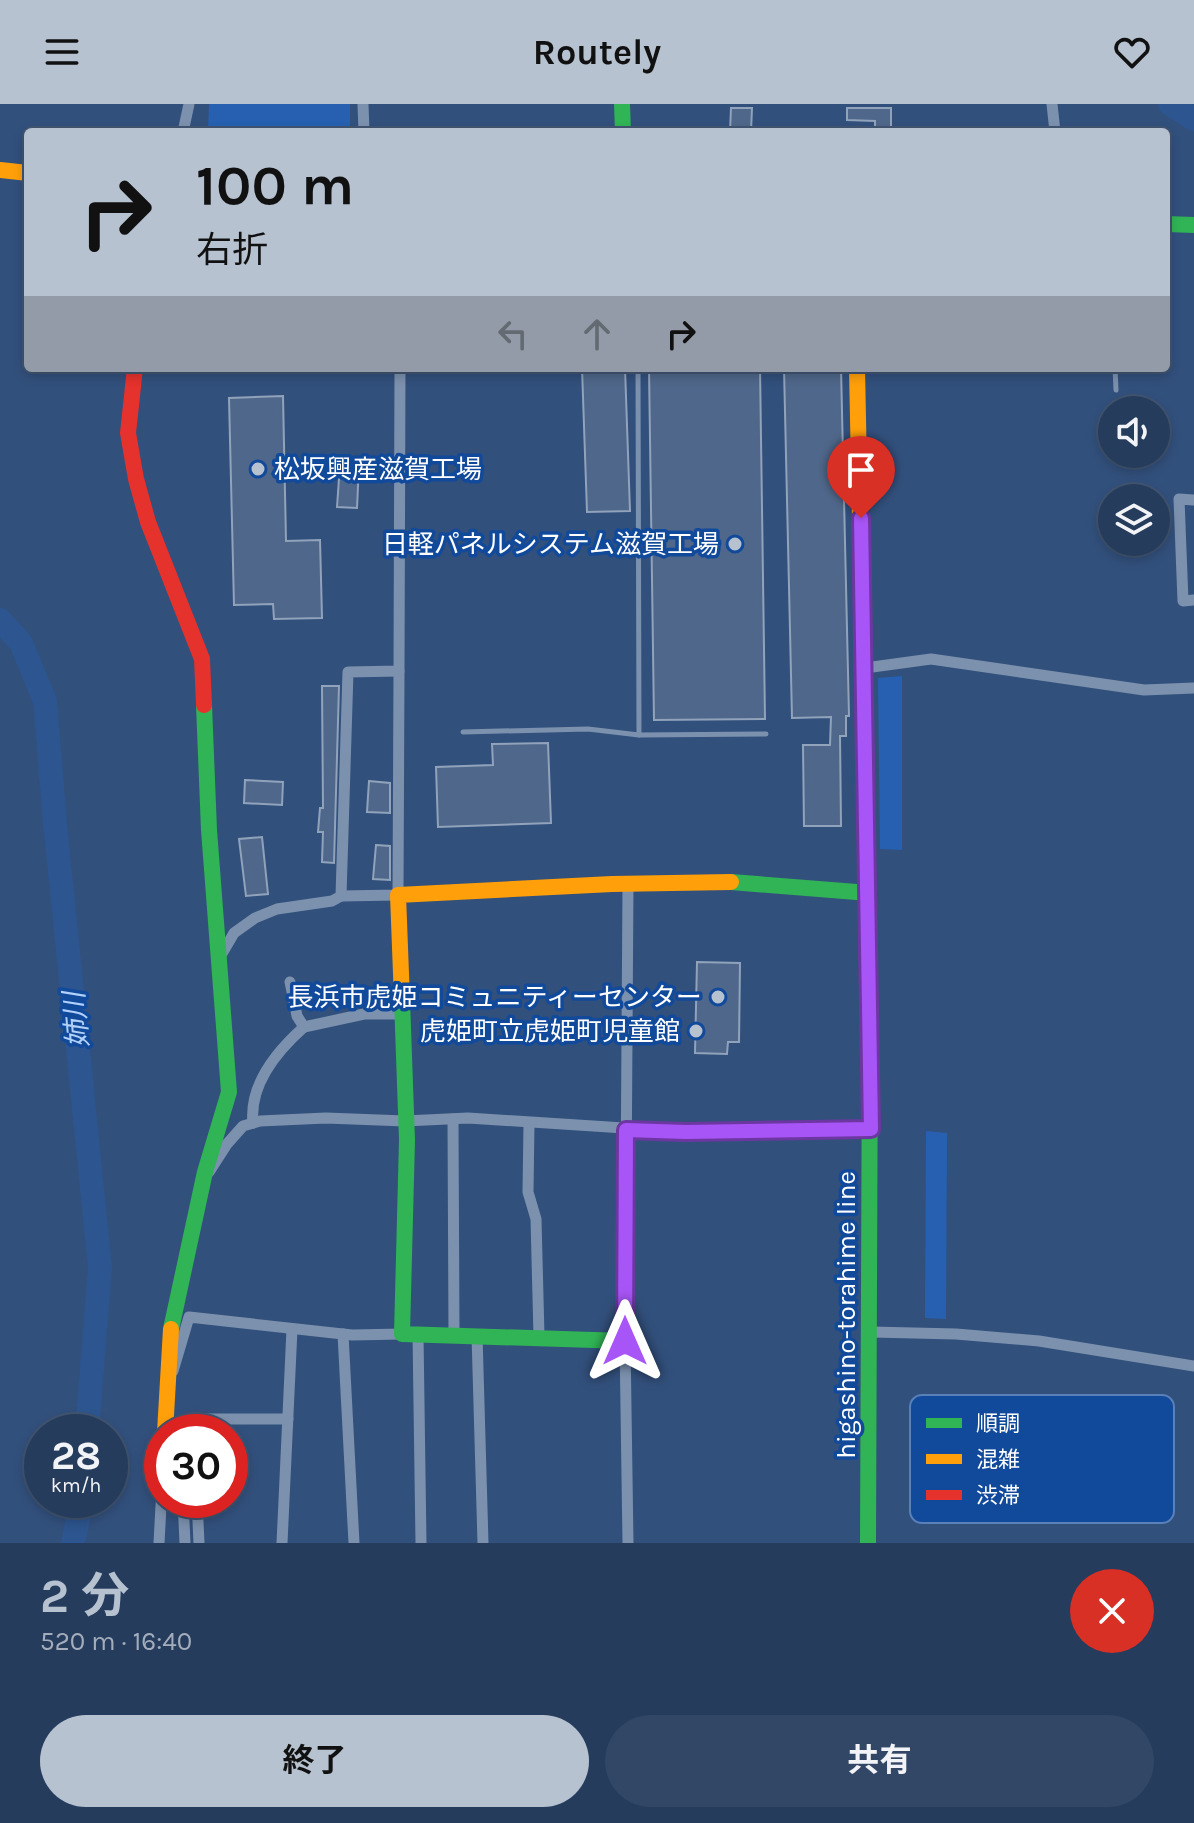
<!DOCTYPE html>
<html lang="ja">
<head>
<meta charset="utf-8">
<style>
	:root { --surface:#263c5d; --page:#324766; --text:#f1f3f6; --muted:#a4adbc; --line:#425672; --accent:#b7c2d1 }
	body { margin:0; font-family:Karla,"Noto Sans JP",sans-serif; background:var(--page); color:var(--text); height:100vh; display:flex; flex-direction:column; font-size:30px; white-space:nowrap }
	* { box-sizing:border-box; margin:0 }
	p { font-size:26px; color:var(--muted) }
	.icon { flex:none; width:44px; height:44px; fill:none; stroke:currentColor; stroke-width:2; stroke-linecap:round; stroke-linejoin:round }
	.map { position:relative; height:1439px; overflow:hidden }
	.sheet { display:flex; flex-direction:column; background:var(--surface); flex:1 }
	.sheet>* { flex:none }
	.hud { position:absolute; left:24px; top:24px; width:1146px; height:244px; border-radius:8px; box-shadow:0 4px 12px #0003,0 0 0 2px var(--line); background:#b7c2d1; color:#111; overflow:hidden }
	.controls { position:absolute; left:1098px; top:292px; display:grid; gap:16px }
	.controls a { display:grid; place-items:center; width:72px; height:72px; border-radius:50%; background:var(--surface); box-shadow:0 4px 12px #0003,0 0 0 2px var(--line); font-size:40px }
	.speed { position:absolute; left:24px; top:1310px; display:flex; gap:16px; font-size:40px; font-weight:700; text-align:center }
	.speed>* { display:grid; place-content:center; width:104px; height:104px; border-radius:50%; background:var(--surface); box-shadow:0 4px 12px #0003,0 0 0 2px var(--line); line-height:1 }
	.speed small { font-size:20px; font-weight:400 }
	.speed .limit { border:12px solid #d22; background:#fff; color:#111 }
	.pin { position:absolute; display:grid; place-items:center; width:68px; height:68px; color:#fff; margin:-82px -34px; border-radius:50% 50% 50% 0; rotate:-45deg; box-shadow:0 0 8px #0007 }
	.pin .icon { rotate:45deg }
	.me { position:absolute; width:88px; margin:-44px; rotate:0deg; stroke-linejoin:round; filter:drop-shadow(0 0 6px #0008) }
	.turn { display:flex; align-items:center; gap:28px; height:168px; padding:0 40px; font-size:36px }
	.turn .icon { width:104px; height:104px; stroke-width:2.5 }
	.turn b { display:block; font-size:56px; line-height:68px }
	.lanes { display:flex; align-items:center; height:76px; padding:0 40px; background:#0003; justify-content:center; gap:40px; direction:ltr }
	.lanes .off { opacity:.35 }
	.round { display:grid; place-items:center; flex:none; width:84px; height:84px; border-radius:42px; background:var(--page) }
	.headline { display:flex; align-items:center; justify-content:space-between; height:136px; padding:0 40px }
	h1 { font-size:48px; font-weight:700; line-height:60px; color:var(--accent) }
	.cta { display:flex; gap:16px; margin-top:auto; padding:16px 40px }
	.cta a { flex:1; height:92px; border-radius:48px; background:var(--accent); color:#111; font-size:32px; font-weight:700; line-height:92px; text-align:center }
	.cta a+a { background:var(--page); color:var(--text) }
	header { display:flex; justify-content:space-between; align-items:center; height:104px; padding:0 40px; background:var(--accent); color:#111; font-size:36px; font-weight:700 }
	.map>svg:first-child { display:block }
	.green { fill:#2760b1 }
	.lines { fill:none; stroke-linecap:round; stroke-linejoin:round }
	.river { stroke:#2d558f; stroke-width:24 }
	.building { fill:#4f678a; stroke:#91a2bb; stroke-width:2 }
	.lane { stroke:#7c91ae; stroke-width:5 }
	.street { stroke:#7c91ae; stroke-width:11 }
	.fast { stroke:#30b455; stroke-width:16 }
	.slow { stroke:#ff9f0a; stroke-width:16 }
	.jam { stroke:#e5322d; stroke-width:16 }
	.route-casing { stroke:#6d37a1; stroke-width:20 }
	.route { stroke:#a855f7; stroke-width:14 }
	.poi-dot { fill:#b7c2d1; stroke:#124a9b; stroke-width:3 }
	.labels { text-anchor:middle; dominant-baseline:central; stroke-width:7; stroke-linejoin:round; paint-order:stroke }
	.poi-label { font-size:26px; fill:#fff; stroke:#124a9b; text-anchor:end }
	.street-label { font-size:26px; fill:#fff; stroke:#124a9b }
	.water-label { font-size:28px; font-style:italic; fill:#b2d1fa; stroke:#124a9b }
	.key { fill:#124a9b; stroke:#5980b9; stroke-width:2 }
	.key-label { font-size:22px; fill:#fff }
</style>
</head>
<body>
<header><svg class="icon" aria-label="menu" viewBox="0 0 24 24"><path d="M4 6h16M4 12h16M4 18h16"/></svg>Routely<svg class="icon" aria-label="heart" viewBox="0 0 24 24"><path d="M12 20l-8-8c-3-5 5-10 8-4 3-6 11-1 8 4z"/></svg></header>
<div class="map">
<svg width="1194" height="1439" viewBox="0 0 1194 1439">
	<rect width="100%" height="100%" fill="#32507c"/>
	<g class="green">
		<path d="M 209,0 L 350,0 L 350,28 L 208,28 Z"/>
		<path d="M 902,572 L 902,746 L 880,745 L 878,574 Z"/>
		<path d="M 926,1027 L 947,1029 L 946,1215 L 925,1214 Z"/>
	</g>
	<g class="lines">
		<g class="river">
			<path d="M 1170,0 L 1194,15"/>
			<path d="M 0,516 L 21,539 L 45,597 L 55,719 L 100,1163 L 87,1328"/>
			<path d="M 73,1439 L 82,1396"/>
		</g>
	</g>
	<g class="building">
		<path d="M 731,4 L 752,4 L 751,28 L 730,28 Z"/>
		<path d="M 847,4 L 891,4 L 891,28 L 875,28 L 875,17 L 847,16 Z"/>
		<path d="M 582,264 L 625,264 L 630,407 L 587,408 Z"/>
		<path d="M 649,264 L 760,264 L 765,615 L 654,616 Z"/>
		<path d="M 784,264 L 841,264 L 849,612 L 846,612 L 846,632 L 840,632 L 841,722 L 804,722 L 803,641 L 830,641 L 831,613 L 792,614 Z"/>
		<path d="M 283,292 L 286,437 L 320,436 L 322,514 L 274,515 L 273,500 L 234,501 L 229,294 Z"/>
		<path d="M 340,360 L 359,361 L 357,404 L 337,403 Z"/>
		<path d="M 322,582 L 339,582 L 334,759 L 322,758 L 323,728 L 318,728 L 320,704 L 323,704 Z"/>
		<path d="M 548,639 L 551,719 L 438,723 L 436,663 L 493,661 L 492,640 Z"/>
		<path d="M 245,676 L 283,678 L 282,701 L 244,699 Z"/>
		<path d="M 369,677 L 390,679 L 390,709 L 367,708 Z"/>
		<path d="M 262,733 L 268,790 L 246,792 L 239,735 Z"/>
		<path d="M 376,741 L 390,742 L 390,776 L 373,775 Z"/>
		<path d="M 697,858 L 740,859 L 739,938 L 728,938 L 727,950 L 695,949 Z"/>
	</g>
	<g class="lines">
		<g class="lane">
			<path d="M 638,264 L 639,631 L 766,630"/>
			<path d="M 1115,264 L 1116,286"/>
			<path d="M 463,628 L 588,625 L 639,631"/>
		</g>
		<g class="street">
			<path d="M 363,0 L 364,28"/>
			<path d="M 1052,0 L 1055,28"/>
			<path d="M 183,28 L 189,0"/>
			<path d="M 1194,396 L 1179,395 L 1183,497 L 1194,496"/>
			<path d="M 865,564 L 931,555 L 1144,586 L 1194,584"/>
			<path d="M 341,792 L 398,791 L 399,567"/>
			<path d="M 220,853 L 234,829 L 255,814 L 277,805 L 332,797 L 341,792 L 348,568 L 399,567 L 400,264"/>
			<path d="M 290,878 L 297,912 L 304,923 L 364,910 L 401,910"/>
			<path d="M 453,1015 L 454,1231"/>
			<path d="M 253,1019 C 249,981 277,947 304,923"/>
			<path d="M 529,1019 L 528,1088 L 536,1115 L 539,1232"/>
			<path d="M 209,1068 L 227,1040 L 243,1022 L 260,1017 L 326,1014 L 405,1017 L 468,1014 L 686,1028 L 871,1025"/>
			<path d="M 872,1228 L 956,1230 L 1039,1237 L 1194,1262"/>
			<path d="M 343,1230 L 354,1439"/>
			<path d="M 418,1230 L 421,1439"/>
			<path d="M 477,1231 L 483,1439"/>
			<path d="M 173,1267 L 189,1213 L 352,1231 L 402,1230"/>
			<path d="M 204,1328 L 206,1315 L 288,1315"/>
			<path d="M 183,1396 L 185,1439"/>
			<path d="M 197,1396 L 199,1439"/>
			<path d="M 159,1439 L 162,1383"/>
			<path d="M 282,1439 L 292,1225"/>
			<path d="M 628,1439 L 625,1237 L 628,780"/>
		</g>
		<g class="fast">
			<path d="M 622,0 L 623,28"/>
			<path d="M 1166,120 L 1194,121"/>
			<path d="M 731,778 L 869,789"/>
			<path d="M 402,896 L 407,1036 L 402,1230 L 625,1237"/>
			<path d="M 171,1225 L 205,1068 L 229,988 L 209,726 L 204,601"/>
			<path d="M 868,1439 L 870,922"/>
		</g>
		<g class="slow">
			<path d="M 0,66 L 28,69"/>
			<path d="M 857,264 L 870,922"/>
			<path d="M 402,896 L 398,791 L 612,780 L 731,778"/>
			<path d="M 165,1328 L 171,1225"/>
		</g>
		<path class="jam" d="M 135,264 L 128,329 L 136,375 L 148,418 L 202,555 L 204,601"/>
	</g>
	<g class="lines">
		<defs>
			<path id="route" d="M 625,1237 L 626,1026 L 686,1028 L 871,1025 L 861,414"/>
		</defs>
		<use href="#route" class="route-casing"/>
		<use href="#route" class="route"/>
	</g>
	<g class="poi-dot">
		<circle cx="258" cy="365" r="8"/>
		<circle cx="735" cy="440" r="8"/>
		<circle cx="718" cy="893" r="8"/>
		<circle cx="696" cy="927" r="8"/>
	</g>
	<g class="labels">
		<g class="poi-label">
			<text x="274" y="365" text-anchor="start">松坂興産滋賀工場</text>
			<text x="719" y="440">日軽パネルシステム滋賀工場</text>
			<text x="702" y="893">長浜市虎姫コミュニティーセンター</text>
			<text x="680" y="927">虎姫町立虎姫町児童館</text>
		</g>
		<g class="street-label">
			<text transform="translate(846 1211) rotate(-90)">higashino-torahime line</text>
		</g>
		<g class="water-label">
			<text transform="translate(76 916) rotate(-95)">姉川</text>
		</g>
	</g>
	<rect x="910" y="1291" width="264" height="128" rx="12" class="key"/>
	<rect x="926" y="1314" width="36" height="10" fill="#30b455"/>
	<rect x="926" y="1350" width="36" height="10" fill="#ff9f0a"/>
	<rect x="926" y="1386" width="36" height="10" fill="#e5322d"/>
	<g class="key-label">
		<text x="976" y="1327">順調</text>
		<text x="976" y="1363">混雑</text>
		<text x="976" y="1399">渋滞</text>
	</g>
</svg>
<div class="controls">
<a><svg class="icon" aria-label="sound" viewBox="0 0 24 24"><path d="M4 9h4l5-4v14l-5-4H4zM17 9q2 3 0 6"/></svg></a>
<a><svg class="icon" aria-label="layers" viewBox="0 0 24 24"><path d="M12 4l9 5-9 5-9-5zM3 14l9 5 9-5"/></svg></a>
</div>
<div class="speed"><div>28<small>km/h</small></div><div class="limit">30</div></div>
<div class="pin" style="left:861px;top:414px;background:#d93025"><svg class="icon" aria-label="arrive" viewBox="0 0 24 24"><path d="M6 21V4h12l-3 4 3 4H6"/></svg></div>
<svg class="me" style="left:625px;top:1237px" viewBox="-20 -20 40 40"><path d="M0-17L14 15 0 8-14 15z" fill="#a855f7" stroke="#fff" stroke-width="4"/></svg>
<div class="hud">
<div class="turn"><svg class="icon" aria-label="right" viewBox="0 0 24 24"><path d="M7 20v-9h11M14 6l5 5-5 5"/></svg><div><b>100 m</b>右折</div></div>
<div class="lanes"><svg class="icon off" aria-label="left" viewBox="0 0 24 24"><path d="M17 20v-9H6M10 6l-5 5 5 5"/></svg><svg class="icon off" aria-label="ahead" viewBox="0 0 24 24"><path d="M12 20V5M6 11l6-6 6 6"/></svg><svg class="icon" aria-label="right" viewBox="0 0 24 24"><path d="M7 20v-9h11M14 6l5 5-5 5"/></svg></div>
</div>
</div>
<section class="sheet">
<div class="headline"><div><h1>2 分</h1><p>520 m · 16:40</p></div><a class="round" style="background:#d93025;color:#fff"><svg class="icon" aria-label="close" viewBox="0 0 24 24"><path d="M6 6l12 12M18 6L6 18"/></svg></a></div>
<div class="cta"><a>終了</a><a>共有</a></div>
</section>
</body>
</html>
